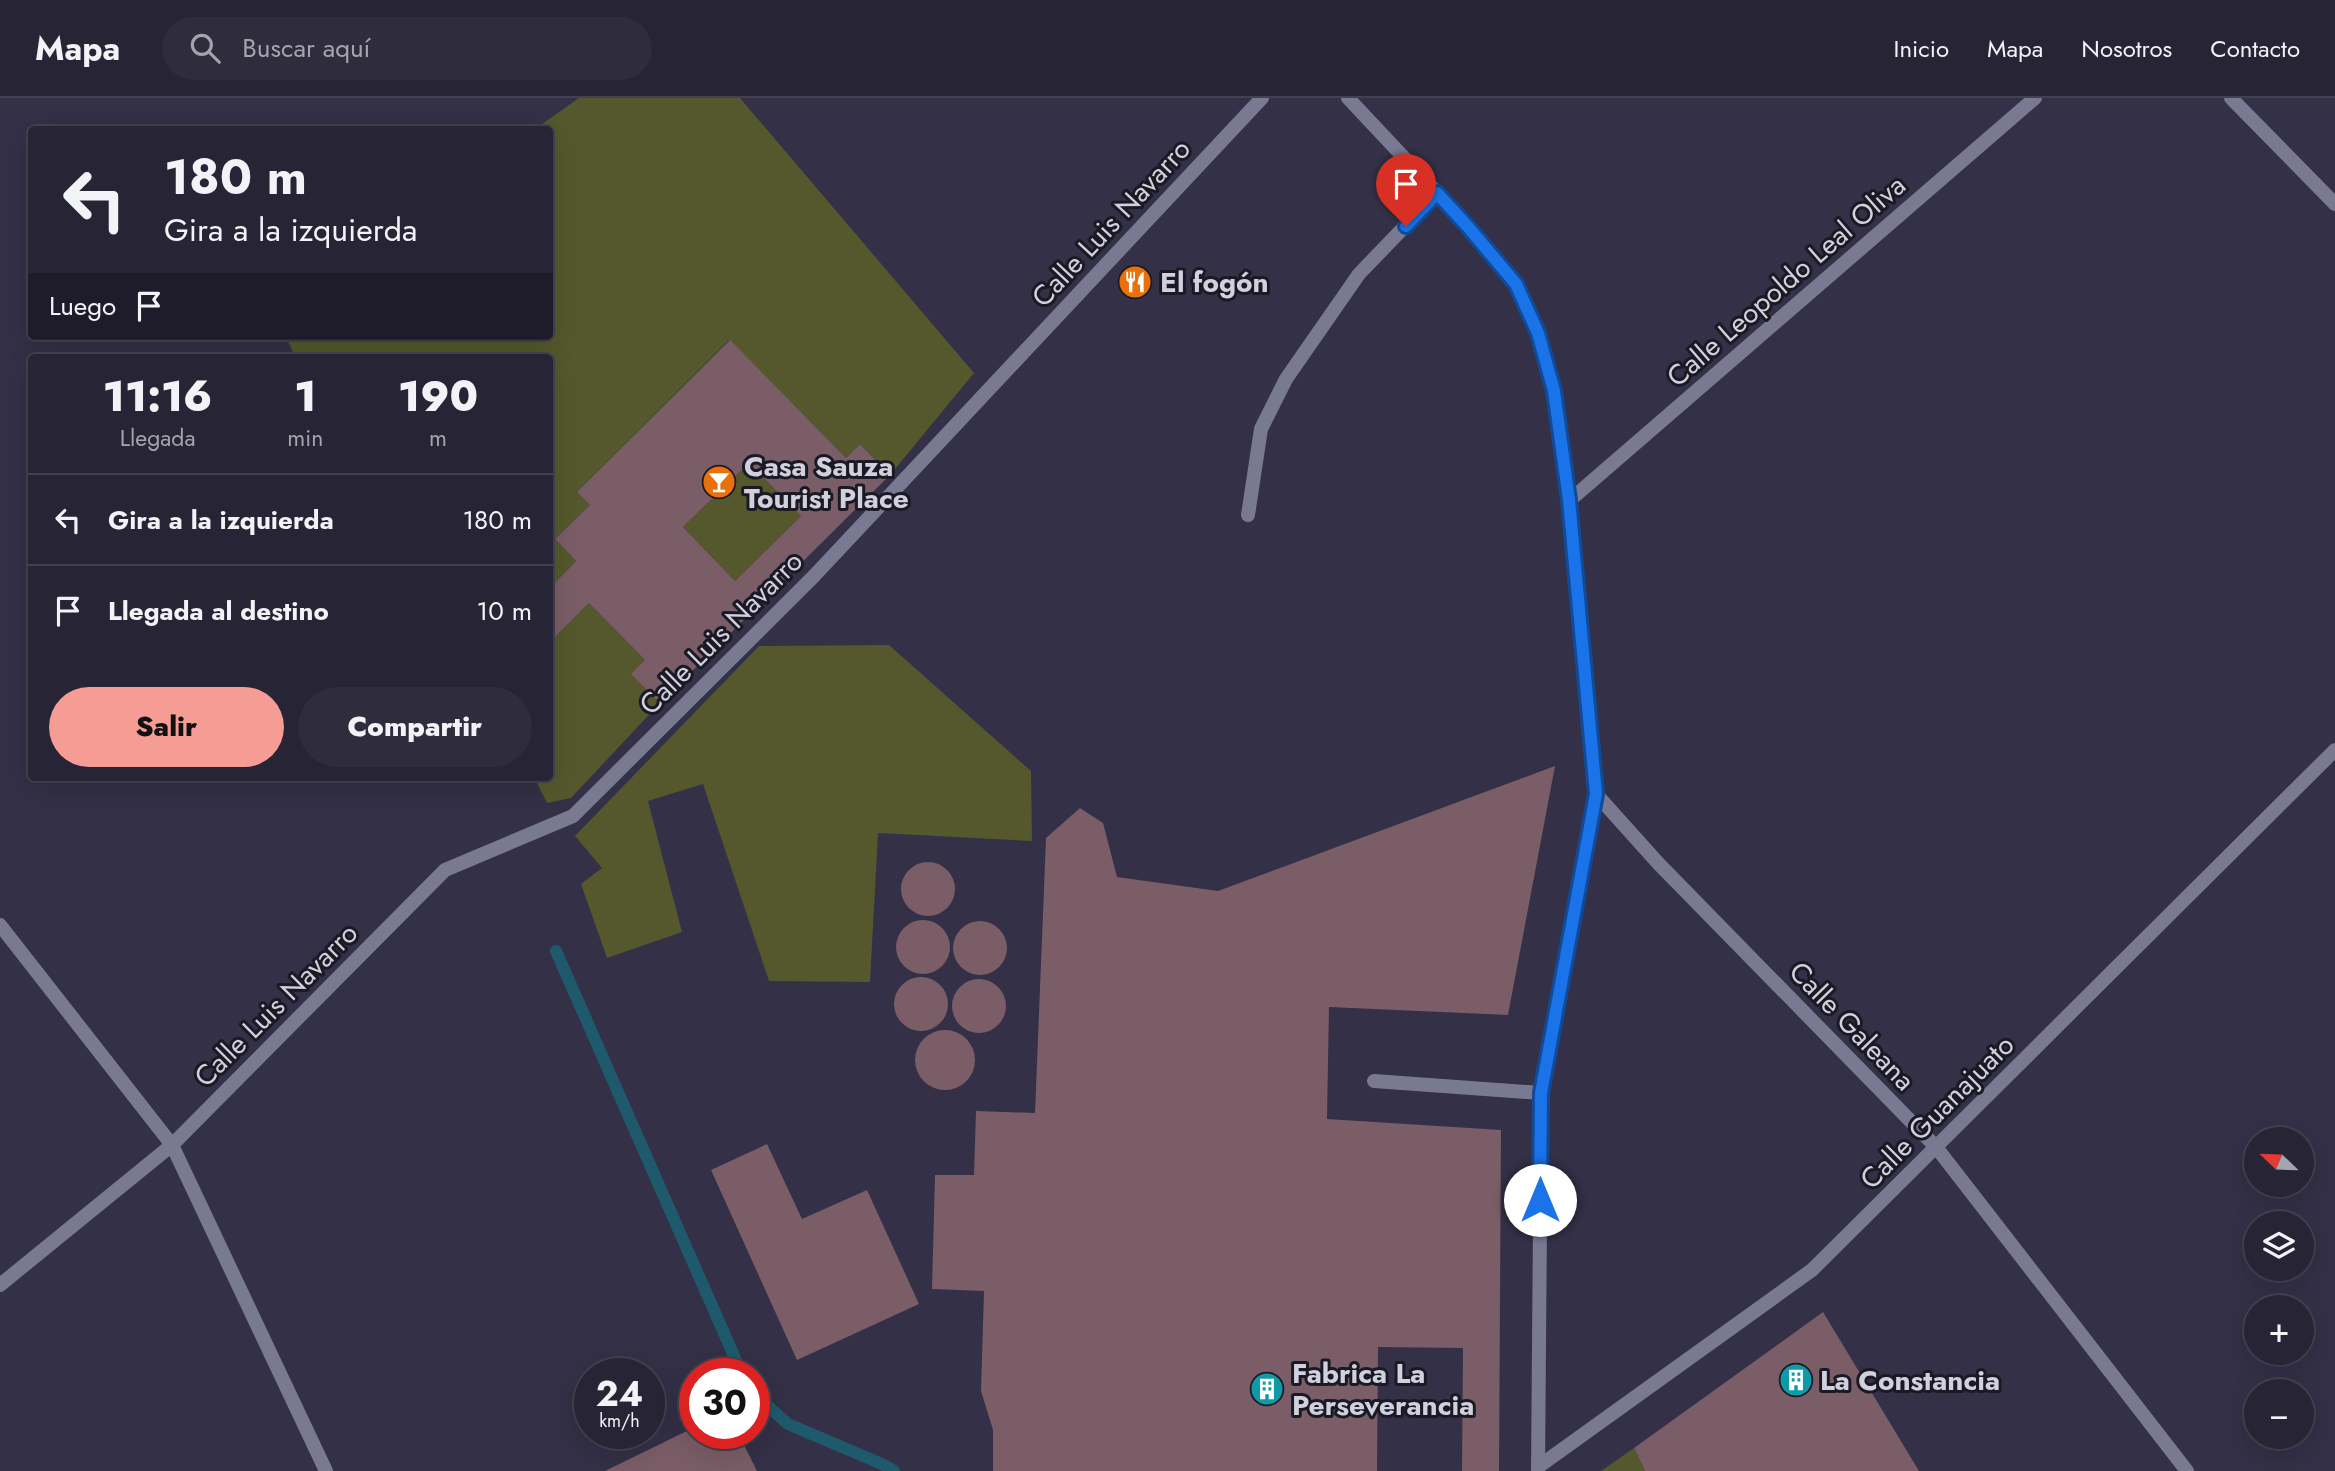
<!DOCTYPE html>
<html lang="es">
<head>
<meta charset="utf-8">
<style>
	:root { --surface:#262435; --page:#2e2c3d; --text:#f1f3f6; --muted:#a4a4ad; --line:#424150; --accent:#f59c94 }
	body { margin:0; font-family:Jost,sans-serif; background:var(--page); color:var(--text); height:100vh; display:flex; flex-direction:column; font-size:26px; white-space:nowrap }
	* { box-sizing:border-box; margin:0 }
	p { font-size:23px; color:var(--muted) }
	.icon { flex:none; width:38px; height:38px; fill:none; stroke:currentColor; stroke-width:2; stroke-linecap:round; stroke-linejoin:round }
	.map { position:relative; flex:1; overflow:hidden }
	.sheet { position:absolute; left:28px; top:256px; width:525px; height:427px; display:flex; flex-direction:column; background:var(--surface); border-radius:7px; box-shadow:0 7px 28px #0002,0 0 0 2px var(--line) }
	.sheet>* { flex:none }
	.guide { position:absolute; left:28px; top:28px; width:525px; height:214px; border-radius:7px; box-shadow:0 7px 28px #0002,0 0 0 2px var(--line); background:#262435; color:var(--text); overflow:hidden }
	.needle { width:46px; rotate:293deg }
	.tools { position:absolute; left:2244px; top:1029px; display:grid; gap:14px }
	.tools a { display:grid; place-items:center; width:70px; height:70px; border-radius:50%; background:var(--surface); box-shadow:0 7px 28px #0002,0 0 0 2px var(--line); font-size:35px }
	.speed { position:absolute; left:574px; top:1260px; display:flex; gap:14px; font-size:35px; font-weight:700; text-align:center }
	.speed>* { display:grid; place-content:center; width:91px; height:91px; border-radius:50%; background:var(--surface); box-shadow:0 7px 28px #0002,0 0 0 2px var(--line); line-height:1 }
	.speed small { font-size:18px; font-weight:400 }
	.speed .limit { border:10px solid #d22; background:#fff; color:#111 }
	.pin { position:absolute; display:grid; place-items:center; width:60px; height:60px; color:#fff; margin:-72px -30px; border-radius:50% 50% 50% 0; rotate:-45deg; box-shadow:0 0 7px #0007 }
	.pin .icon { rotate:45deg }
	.me { position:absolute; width:77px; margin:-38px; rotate:0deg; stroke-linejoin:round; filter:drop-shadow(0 0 5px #0008) }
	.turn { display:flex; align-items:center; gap:24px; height:147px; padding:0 21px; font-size:32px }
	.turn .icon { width:91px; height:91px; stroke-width:2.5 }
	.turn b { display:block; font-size:49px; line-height:60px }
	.then { display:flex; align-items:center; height:66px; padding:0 21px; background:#0003; gap:14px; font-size:26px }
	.eta { display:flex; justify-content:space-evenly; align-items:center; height:119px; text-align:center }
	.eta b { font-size:42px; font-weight:800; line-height:49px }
	.button { display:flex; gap:14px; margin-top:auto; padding:14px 21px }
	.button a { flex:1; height:80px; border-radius:42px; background:var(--accent); color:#111; font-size:28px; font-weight:800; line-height:80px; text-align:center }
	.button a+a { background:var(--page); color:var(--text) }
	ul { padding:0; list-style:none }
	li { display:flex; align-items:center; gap:21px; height:91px; padding:0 21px; border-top:2px solid var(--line) }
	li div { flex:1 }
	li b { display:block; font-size:26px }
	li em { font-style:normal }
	header { display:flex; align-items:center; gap:42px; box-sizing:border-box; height:98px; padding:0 35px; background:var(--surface); border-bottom:2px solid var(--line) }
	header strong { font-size:33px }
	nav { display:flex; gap:38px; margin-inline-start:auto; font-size:24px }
	.search { width:490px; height:63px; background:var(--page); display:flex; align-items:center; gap:18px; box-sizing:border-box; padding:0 24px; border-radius:38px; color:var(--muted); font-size:26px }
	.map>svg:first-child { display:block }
	.green { fill:#54582c }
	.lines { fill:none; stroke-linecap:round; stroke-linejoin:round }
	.stream { stroke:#1e5a6b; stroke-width:12 }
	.building { fill:#7a5d66; fill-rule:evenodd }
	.lane { stroke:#797a92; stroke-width:14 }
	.street { stroke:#797a92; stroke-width:14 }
	.route-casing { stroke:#114b97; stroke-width:18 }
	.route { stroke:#1a73e8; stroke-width:12 }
	.labels { text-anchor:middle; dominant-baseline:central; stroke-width:6; stroke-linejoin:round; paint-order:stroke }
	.street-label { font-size:28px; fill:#d1d0de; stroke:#1b1a24 }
	.poi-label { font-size:28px; font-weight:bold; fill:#d1d0de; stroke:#1b1a24; text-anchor:start }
</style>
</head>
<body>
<header>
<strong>Mapa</strong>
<div class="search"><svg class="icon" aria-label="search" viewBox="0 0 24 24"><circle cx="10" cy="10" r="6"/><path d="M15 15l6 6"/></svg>Buscar aquí</div>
<nav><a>Inicio</a><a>Mapa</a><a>Nosotros</a><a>Contacto</a></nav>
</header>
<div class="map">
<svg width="2335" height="1373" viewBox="0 0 2335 1373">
	<rect width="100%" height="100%" fill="#333047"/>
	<g class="green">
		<path d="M 579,0 L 740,0 L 974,275 L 890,377 L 860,346 L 846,360 L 729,242 L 577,394 L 590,407 L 555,441 L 576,463 L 550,490 L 550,259 L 295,259 L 286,238 L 550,238 L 550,32 L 535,31 Z"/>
		<path d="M 749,365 L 801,418 L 735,483 L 683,429 Z"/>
		<path d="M 589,505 L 645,562 L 632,576 L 660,605 L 571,700 L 547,705 L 534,679 L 550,679 L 550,544 Z"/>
		<path d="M 889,547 L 1031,673 L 1032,743 L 878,735 L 870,884 L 769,883 L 703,686 L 648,703 L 682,834 L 607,860 L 581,786 L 602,770 L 575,738 L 759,548 Z"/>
		<path d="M 1634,1350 L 1645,1373 L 1601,1373 Z"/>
	</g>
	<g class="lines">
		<g class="stream">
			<path d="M 556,853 L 742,1276"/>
			<path d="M 754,1296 L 788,1326 L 882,1366 L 894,1373"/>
		</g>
	</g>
	<g class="building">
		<path d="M 730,242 L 846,360 L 860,346 L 890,377 L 660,605 L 631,576 L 645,562 L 589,505 L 550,544 L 550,490 L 576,463 L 555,441 L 590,407 L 577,394 ZM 749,365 L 801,418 L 735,483 L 683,429 Z"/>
		<path d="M 1555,668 L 1508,917 L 1329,909 L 1327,1021 L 1501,1032 L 1499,1373 L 1462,1373 L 1463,1250 L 1378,1249 L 1377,1373 L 993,1373 L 993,1332 L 981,1293 L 984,1193 L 932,1191 L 935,1077 L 974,1077 L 976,1013 L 1035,1015 L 1046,740 L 1080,710 L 1103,725 L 1117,779 L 1218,793 Z"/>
		<circle cx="928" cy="791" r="27"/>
		<circle cx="923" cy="849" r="27"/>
		<circle cx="980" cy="850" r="27"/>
		<circle cx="921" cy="906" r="27"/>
		<circle cx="979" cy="908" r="27"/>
		<circle cx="945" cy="962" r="30"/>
		<path d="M 767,1046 L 802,1121 L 867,1092 L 919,1206 L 797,1262 L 711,1072 Z"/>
		<path d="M 1823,1214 L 1919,1373 L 1645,1373 L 1634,1350 Z"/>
		<path d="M 695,1329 L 695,1335 L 738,1335 L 757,1373 L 605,1373 Z"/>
	</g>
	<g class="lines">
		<g class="lane">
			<path d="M 1374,983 L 1541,995"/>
			<path d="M 172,1047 L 326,1373"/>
		</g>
		<g class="street">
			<path d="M 1348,0 L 1470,130 L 1516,186 L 1538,235 L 1554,293 L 1569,403 L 1596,696 L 1541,995 L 1538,1373"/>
			<path d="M 2231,0 L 2335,106"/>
			<path d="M 1569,403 L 2035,0"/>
			<path d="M 1248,417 L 1261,331 L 1286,281 L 1359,176 L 1437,95"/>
			<path d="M 1596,696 L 1658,765 L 1936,1049 L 2187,1373"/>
			<path d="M 0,827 L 172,1047"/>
			<path d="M 0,1187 L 172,1047 L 445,772 L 573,718 L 814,478 L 1262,0"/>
			<path d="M 1538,1369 L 1812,1172 L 2335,652"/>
		</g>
	</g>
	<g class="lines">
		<defs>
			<path id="route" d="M 1406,128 L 1437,95 L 1469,130 L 1516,186 L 1538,235 L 1554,293 L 1569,402 L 1596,696 L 1541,995 L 1540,1102"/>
		</defs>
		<use href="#route" class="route-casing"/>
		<use href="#route" class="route"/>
	</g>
	<defs>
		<symbol id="restaurant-disc" viewBox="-11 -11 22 22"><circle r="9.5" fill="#e8710a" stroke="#1b1a24"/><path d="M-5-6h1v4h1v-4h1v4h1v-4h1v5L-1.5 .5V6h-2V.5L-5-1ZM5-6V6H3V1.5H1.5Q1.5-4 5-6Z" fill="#fff"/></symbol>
		<symbol id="bar-disc" viewBox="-11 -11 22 22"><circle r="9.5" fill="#e8710a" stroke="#1b1a24"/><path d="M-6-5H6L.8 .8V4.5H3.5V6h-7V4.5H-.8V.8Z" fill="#fff"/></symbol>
		<symbol id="building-disc" viewBox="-11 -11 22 22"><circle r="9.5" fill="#0f9aa8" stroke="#1b1a24"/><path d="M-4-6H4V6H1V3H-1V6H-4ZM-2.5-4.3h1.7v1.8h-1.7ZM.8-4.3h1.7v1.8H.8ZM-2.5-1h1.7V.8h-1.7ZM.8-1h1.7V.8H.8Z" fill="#fff"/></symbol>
	</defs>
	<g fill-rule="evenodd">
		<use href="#restaurant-disc" x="1116" y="165" width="38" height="38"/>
		<use href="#bar-disc" x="700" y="365" width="38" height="38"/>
		<use href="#building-disc" x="1777" y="1263" width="38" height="38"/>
		<use href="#building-disc" x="1248" y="1272" width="38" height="38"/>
	</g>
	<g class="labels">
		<g class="street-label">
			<text transform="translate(1111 125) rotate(-47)">Calle Luis Navarro</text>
			<text transform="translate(1786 183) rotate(-41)">Calle Leopoldo Leal Oliva</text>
			<text transform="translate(721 535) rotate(-45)">Calle Luis Navarro</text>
			<text transform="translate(276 907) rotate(-45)">Calle Luis Navarro</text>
			<text transform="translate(1852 928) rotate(46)">Calle Galeana</text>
			<text transform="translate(1937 1014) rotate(-45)">Calle Guanajuato</text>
		</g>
		<g class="poi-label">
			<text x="1160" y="184">El fogón</text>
			<text x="744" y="368">Casa Sauza<tspan x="744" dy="32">Tourist Place</tspan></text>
			<text x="1292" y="1275">Fabrica La<tspan x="1292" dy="32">Perseverancia</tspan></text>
			<text x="1820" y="1282">La Constancia</text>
		</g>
	</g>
</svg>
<div class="tools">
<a><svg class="needle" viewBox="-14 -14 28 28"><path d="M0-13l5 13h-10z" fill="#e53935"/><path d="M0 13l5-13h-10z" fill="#a4a4ad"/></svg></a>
<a><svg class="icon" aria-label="layers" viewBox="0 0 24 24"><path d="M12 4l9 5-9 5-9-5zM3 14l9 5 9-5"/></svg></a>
<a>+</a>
<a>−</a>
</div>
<div class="speed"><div>24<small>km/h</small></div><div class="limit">30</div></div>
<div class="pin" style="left:1406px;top:128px;background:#d93025"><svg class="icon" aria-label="arrive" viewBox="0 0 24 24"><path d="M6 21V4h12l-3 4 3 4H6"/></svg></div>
<svg class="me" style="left:1540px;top:1102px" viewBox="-20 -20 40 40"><circle r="19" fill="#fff"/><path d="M0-13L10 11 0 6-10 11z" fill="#1a73e8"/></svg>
<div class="guide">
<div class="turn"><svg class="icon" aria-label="left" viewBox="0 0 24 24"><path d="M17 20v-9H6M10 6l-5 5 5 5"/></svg><div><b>180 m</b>Gira a la izquierda</div></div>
<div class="then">Luego<svg class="icon" aria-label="arrive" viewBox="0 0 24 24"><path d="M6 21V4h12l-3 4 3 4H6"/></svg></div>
</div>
<section class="sheet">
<div class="eta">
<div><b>11:16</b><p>Llegada</p></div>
<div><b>1</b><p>min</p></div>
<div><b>190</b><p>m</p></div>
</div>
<ul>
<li><svg class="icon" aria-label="left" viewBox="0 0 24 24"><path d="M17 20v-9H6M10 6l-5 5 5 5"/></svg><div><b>Gira a la izquierda</b></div><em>180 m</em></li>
<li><svg class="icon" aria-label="arrive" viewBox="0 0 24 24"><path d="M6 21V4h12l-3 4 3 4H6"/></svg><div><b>Llegada al destino</b></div><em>10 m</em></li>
</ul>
<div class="button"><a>Salir</a><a>Compartir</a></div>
</section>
</div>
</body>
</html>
